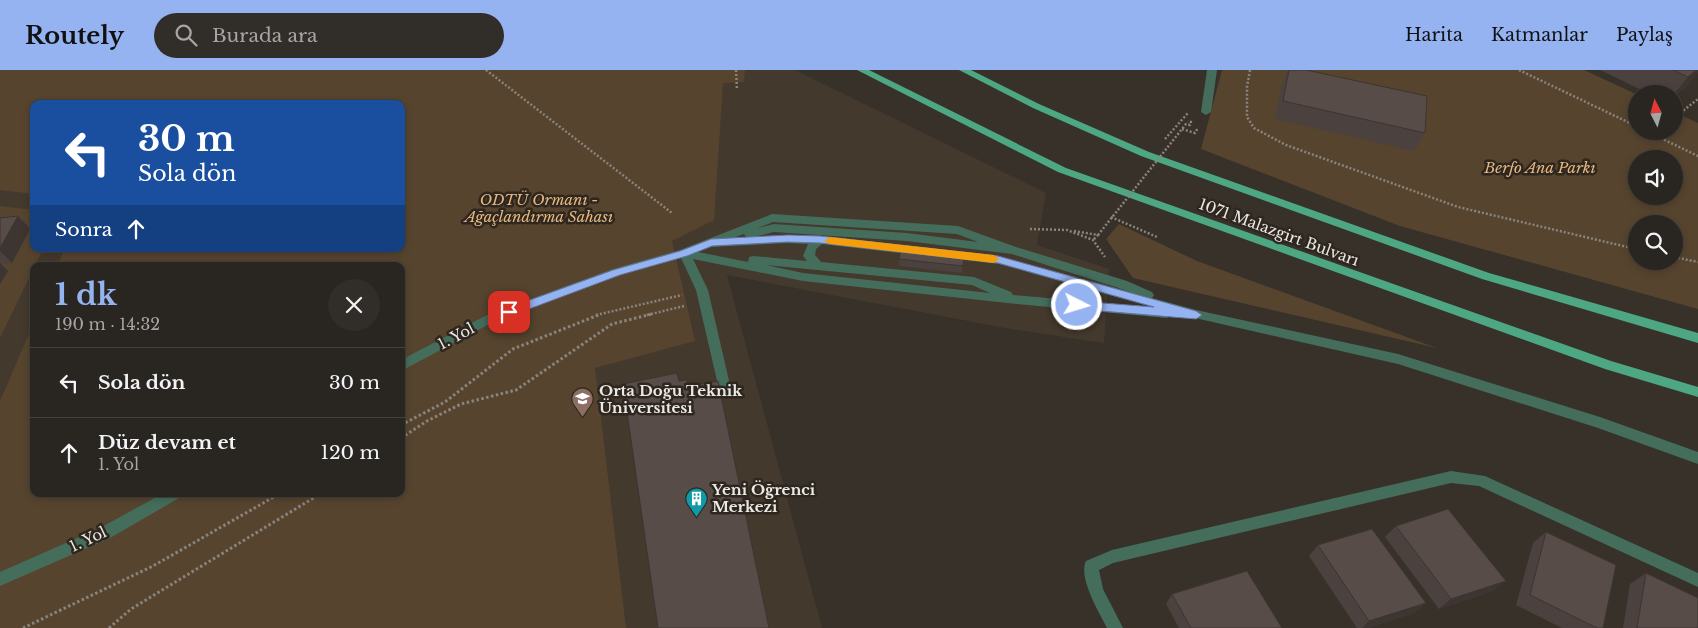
<!DOCTYPE html>
<html lang="tr">
<head>
<meta charset="utf-8">
<style>
	:root { --surface:#292520; --page:#312d29; --text:#f1f3f6; --muted:#a5a5a5; --line:#45423e; --accent:#95b2f1 }
	body { margin:0; font-family:"Libre Baskerville",serif; background:var(--page); color:var(--text); height:100vh; display:flex; flex-direction:column; font-size:19px; white-space:nowrap }
	* { box-sizing:border-box; margin:0 }
	p { font-size:16px; color:var(--muted) }
	.icon { flex:none; width:28px; height:28px; fill:none; stroke:currentColor; stroke-width:2; stroke-linecap:round; stroke-linejoin:round }
	.map { position:relative; flex:1; overflow:hidden }
	.side { position:absolute; left:30px; top:192px; width:375px; height:235px; display:flex; flex-direction:column; background:var(--surface); border-radius:10px; box-shadow:0 2px 8px #0003,0 0 0 1px var(--line) }
	.side>* { flex:none }
	.top-card { position:absolute; left:30px; top:30px; width:375px; height:152px; border-radius:10px; box-shadow:0 2px 8px #0003,0 0 0 1px var(--line); background:#1a4fa0; color:#fff; overflow:hidden }
	.needle { width:32px; rotate:354deg }
	.tools { position:absolute; left:1628px; top:15px; display:grid; gap:10px }
	.tools a { display:grid; place-items:center; width:55px; height:55px; border-radius:50%; background:var(--surface); box-shadow:0 2px 8px #0003,0 0 0 1px var(--line); font-size:25px }
	.pin { position:absolute; display:grid; place-items:center; width:42px; height:42px; color:#fff; margin:-21px; border-radius:10px; box-shadow:0 2px 8px #0006 }
	.me { position:absolute; width:55px; margin:-28px; rotate:95deg; stroke-linejoin:round; filter:drop-shadow(0 0 4px #0008) }
	.turn { display:flex; align-items:center; gap:18px; height:105px; padding:0 25px; font-size:22px }
	.turn .icon { width:65px; height:65px; stroke-width:2.5 }
	.turn b { display:block; font-size:35px; line-height:42px }
	.then { display:flex; align-items:center; height:48px; padding:0 25px; background:#0003; gap:10px; font-size:19px }
	.round { display:grid; place-items:center; flex:none; width:52px; height:52px; border-radius:26px; background:var(--page) }
	.overview { display:flex; align-items:center; justify-content:space-between; height:85px; padding:0 25px }
	h1 { font-size:30px; font-weight:800; line-height:38px; color:var(--accent) }
	ul { padding:0; list-style:none }
	li { display:flex; align-items:center; gap:15px; height:70px; padding:0 25px; border-top:1px solid var(--line) }
	li div { flex:1 }
	li b { display:block; font-size:19px }
	li em { font-style:normal }
	header { display:flex; align-items:center; gap:30px; box-sizing:border-box; height:70px; padding:0 25px; background:var(--accent); color:#111 }
	header strong { font-size:24px }
	nav { display:flex; gap:28px; margin-inline-start:auto; font-size:18px }
	.search { width:350px; height:45px; background:var(--page); display:flex; align-items:center; gap:12px; box-sizing:border-box; padding:0 18px; border-radius:28px; color:var(--muted); font-size:19px }
	.map>svg:first-child { display:block }
	.built { fill:#44392d; fill-rule:evenodd }
	.green { fill:#56442e; fill-rule:evenodd }
	.lines { fill:none; stroke-linecap:round; stroke-linejoin:round }
	.path-far1 { stroke:#89847d; stroke-width:2.5; stroke-dasharray:2 2; stroke-linecap:butt }
	.path { stroke:#89847d; stroke-width:3; stroke-dasharray:2.5 2.5; stroke-linecap:butt }
	.minor { fill:#446e5b; fill-rule:evenodd }
	.major { fill:#4ca782; fill-rule:evenodd }
	.path-bridge { stroke:#89847d; stroke-width:2.5; stroke-dasharray:2 2; stroke-linecap:butt }
	.wall { fill:#4b413e }
	.shaded-wall { fill:#3d3532 }
	.building { fill:#574c48; stroke:#3d3532 }
	.route { fill:#95b2f1; stroke:#61749d }
	.slow { fill:#f59e0b }
	.labels { text-anchor:middle; dominant-baseline:central; stroke-width:5; stroke-linejoin:round; paint-order:stroke }
	.park-label { font-size:15px; font-style:italic; fill:#e9b87e; stroke:#2d2720 }
	.street-label { font-size:15px; fill:#ece8e3; stroke:#2d2720 }
	.poi-label { font-size:15px; font-weight:bold; fill:#ece8e3; stroke:#2d2720; text-anchor:start }
</style>
</head>
<body>
<header>
<strong>Routely</strong>
<div class="search"><svg class="icon" aria-label="search" viewBox="0 0 24 24"><circle cx="10" cy="10" r="6"/><path d="M15 15l6 6"/></svg>Burada ara</div>
<nav><a>Harita</a><a>Katmanlar</a><a>Paylaş</a></nav>
</header>
<div class="map">
<svg width="1698" height="558" viewBox="0 0 1698 558">
	<rect width="100%" height="100%" fill="#37312a"/>
	<path class="built" d="M 0,0 L 795,0 L 1046,123 L 1037,175 L 1109,199 L 1104,273 L 1005,258 L 727,205 L 822,558 L 0,558 ZM 34,34 L 401,34 L 401,179 L 34,179 ZM 34,196 L 401,196 L 401,424 L 34,424 Z"/>
	<g class="green">
		<path d="M 0,0 L 745,0 L 744,12 L 723,13 L 714,150 L 672,171 L 695,271 L 595,298 L 626,558 L 0,558 L 0,331 L 34,252 L 34,424 L 401,424 L 401,196 L 57,196 L 65,179 L 401,179 L 401,34 L 34,34 L 34,124 L 0,120 Z"/>
		<path d="M 1222,0 L 1584,0 L 1636,24 L 1636,61 L 1674,61 L 1674,42 L 1698,53 L 1698,239 L 1400,156 L 1201,79 ZM 1636,89 L 1674,89 L 1674,126 L 1636,126 ZM 1636,154 L 1674,154 L 1674,191 L 1636,191 Z"/>
		<path d="M 0,136 L 34,140 L 34,179 L 43,179 L 0,268 Z"/>
		<path d="M 1119,154 L 1197,191 L 1437,278 L 1133,208 L 1106,169 Z"/>
	</g>
	<g class="lines">
		<g class="path-far1">
			<path d="M 486,0 L 672,143"/>
			<path d="M 736,0 L 737,20"/>
			<path d="M 1250,0 L 1247,17 L 1247,47 L 1254,58 L 1286,75 L 1458,137 L 1636,179"/>
			<path d="M 1519,0 L 1636,56"/>
			<path d="M 1674,48 L 1698,29"/>
			<path d="M 1182,59 L 1195,63 L 1198,58"/>
			<path d="M 1646,61 L 1698,86"/>
			<path d="M 1165,69 L 1188,43"/>
			<path d="M 1111,147 L 1157,167"/>
			<path d="M 1030,159 L 1067,160 L 1093,170 L 1105,187"/>
			<path d="M 1074,161 L 1098,165 L 1093,170"/>
			<path d="M 1674,187 L 1698,192"/>
			<path d="M 596,245 L 682,225"/>
			<path d="M 647,245 L 684,236"/>
		</g>
		<g class="path">
			<path d="M 401,355 L 445,332 L 513,279 L 601,244"/>
			<path d="M 401,368 L 427,351 L 461,334 L 516,320 L 612,254 L 652,244"/>
			<path d="M 23,558 L 153,496 L 279,424"/>
			<path d="M 109,558 L 131,539 L 320,424"/>
		</g>
		<g class="minor">
			<path d="M 1207,0 L 1217,0 L 1211,42 L 1206,45 L 1201,42 Z"/>
			<path d="M 772,144 L 958,156 L 1016,177 L 1127,211 L 1152,222 L 1154,225 L 1152,228 L 1196,240 L 1398,284 L 1600,347 L 1698,382 L 1698,394 L 1598,358 L 1398,294 L 1173,243 L 1167,248 L 1017,234 L 803,211 L 693,189 L 708,220 L 730,315 L 729,319 L 719,319 L 718,315 L 696,220 L 681,188 L 620,205 L 495,251 L 401,301 L 401,290 L 487,245 L 613,199 L 680,180 ZM 773,152 L 957,164 L 978,172 L 907,163 L 774,154 L 758,158 ZM 774,162 L 907,171 L 1012,184 L 1131,222 L 999,186 L 947,180 L 941,184 L 947,188 L 999,194 L 1152,237 L 1013,225 L 1011,222 L 974,207 L 821,192 L 815,185 L 816,179 L 822,174 L 917,185 L 923,181 L 917,177 L 820,166 L 754,167 ZM 744,164 L 746,167 L 733,168 ZM 788,173 L 808,174 L 803,186 L 807,191 L 753,186 L 749,187 L 748,192 L 698,182 L 711,177 ZM 766,195 L 972,215 L 990,223 L 803,203 Z"/>
			<path d="M 1451,401 L 1485,406 L 1698,503 L 1698,517 L 1479,416 L 1451,413 L 1113,493 L 1099,500 L 1103,519 L 1123,558 L 1107,558 C 1099,542 1078,508 1086,491 L 1112,480 Z"/>
			<path d="M 162,424 L 181,424 L 179,428 L 110,468 L 0,516 L 0,502 L 100,458 Z"/>
		</g>
		<g class="major">
			<path d="M 857,0 L 869,0 L 1066,98 L 1611,291 L 1698,317 L 1698,327 L 1605,299 L 1058,102 Z"/>
			<path d="M 959,0 L 971,0 L 1039,34 L 1149,82 L 1489,203 L 1698,263 L 1698,273 L 1482,209 L 1141,86 L 1033,38 Z"/>
		</g>
		<path class="path-bridge" d="M 1098,165 L 1186,54 L 1190,55 L 1191,52 L 1188,51"/>
	</g>
	<g class="wall">
		<path d="M 1288,0 L 1306,0 L 1425,63 L 1414,81 L 1275,49 L 1282,14 Z"/>
		<path d="M 1600,0 L 1698,0 L 1687,16 L 1674,26 L 1674,24 L 1650,24 Z"/>
		<path d="M 18,146 L 30,159 L 12,193 L 1,194 L 8,201 L 0,214 L 0,148 Z"/>
		<path d="M 964,185 L 962,203 L 899,196 L 899,189 Z"/>
		<path d="M 1396,456 L 1493,521 L 1439,539 L 1385,467 Z"/>
		<path d="M 1546,462 L 1603,558 L 1562,558 L 1516,535 L 1533,473 Z"/>
		<path d="M 1318,475 L 1426,533 L 1414,543 L 1368,558 L 1357,558 L 1309,486 Z"/>
		<path d="M 1646,503 L 1698,558 L 1623,558 L 1630,514 Z"/>
		<path d="M 1172,524 L 1282,558 L 1179,558 L 1166,534 Z"/>
	</g>
	<g class="shaded-wall">
		<path d="M 1696,0 L 1698,0 L 1698,3 L 1687,16 L 1674,26 L 1674,24 L 1688,7 Z"/>
		<path d="M 18,146 L 30,159 L 12,193 L 0,181 L 0,178 Z"/>
		<path d="M 0,193 L 8,201 L 0,214 Z"/>
		<path d="M 1506,511 L 1493,521 L 1439,539 L 1451,529 Z"/>
		<path d="M 1426,533 L 1414,543 L 1368,558 L 1362,558 L 1369,551 Z"/>
	</g>
	<g class="building">
		<path d="M 1289,0 L 1306,0 L 1427,26 L 1425,63 L 1283,31 Z"/>
		<path d="M 1673,0 L 1696,0 L 1688,7 Z"/>
		<path d="M 18,146 L 0,178 L 0,148 Z"/>
		<path d="M 901,178 L 964,185 L 963,196 L 899,189 Z"/>
		<path d="M 677,303 L 679,311 L 686,310 L 690,316 L 718,311 L 769,558 L 658,558 L 623,314 Z"/>
		<path d="M 1448,439 L 1506,511 L 1451,529 L 1396,456 Z"/>
		<path d="M 1372,459 L 1426,533 L 1369,551 L 1318,475 Z"/>
		<path d="M 1546,462 L 1616,495 L 1603,558 L 1597,558 L 1530,525 Z"/>
		<path d="M 1247,501 L 1282,558 L 1191,558 L 1172,524 Z"/>
		<path d="M 1646,503 L 1698,528 L 1698,558 L 1637,558 Z"/>
	</g>
	<path class="route" d="M 788,165 L 820,166 L 998,186 L 1196,241 L 1202,245 L 1196,249 L 1077,239 L 1071,235 L 1077,231 L 1154,237 L 998,193 L 820,173 L 788,172 L 712,176 L 687,186 L 620,205 L 513,245 L 509,246 L 503,242 L 505,239 L 613,200 L 680,181 L 711,169 Z"/>
	<path class="slow" d="M 830,167 L 994,185 L 999,189 L 994,193 L 830,174 L 824,171 Z"/>
	<defs>
		<symbol id="university-pin" viewBox="-11 -11 22 30"><path d="M0 17L-7.5 6A9.5 9.5 0 1 1 7.5 6Z" fill="#8d6e63" stroke="#2d2720"/><path d="M0-5L7-2L0 1L-7-2ZM-4 1L0 2.5L4 1V4Q0 6-4 4Z" fill="#fff"/></symbol>
		<symbol id="building-pin" viewBox="-11 -11 22 30"><path d="M0 17L-7.5 6A9.5 9.5 0 1 1 7.5 6Z" fill="#0f9aa8" stroke="#2d2720"/><path d="M-4-6H4V6H1V3H-1V6H-4ZM-2.5-4.3h1.7v1.8h-1.7ZM.8-4.3h1.7v1.8H.8ZM-2.5-1h1.7V.8h-1.7ZM.8-1h1.7V.8H.8Z" fill="#fff"/></symbol>
	</defs>
	<g fill-rule="evenodd">
		<use href="#university-pin" x="570" y="316" width="25" height="34"/>
		<use href="#building-pin" x="684" y="416" width="25" height="34"/>
	</g>
	<g class="labels">
		<g class="park-label">
			<text x="1540" y="97">Berfo Ana Parkı</text>
			<text x="539" y="129">ODTÜ Ormanı -<tspan x="539" dy="17">Ağaçlandırma Sahası</tspan></text>
		</g>
		<g class="street-label">
			<text transform="translate(1279 162) rotate(20)">1071 Malazgirt Bulvarı</text>
			<text transform="translate(456 266) rotate(-28)">1. Yol</text>
			<text transform="translate(88 469) rotate(-25)">1. Yol</text>
		</g>
		<g class="poi-label">
			<text x="599" y="320">Orta Doğu Teknik<tspan x="599" dy="17">Üniversitesi</tspan></text>
			<text x="712" y="419">Yeni Öğrenci<tspan x="712" dy="17">Merkezi</tspan></text>
		</g>
	</g>
</svg>
<div class="tools">
<a><svg class="needle" viewBox="-14 -14 28 28"><path d="M0-13l5 13h-10z" fill="#e53935"/><path d="M0 13l5-13h-10z" fill="#a5a5a5"/></svg></a>
<a><svg class="icon" aria-label="sound" viewBox="0 0 24 24"><path d="M4 9h4l5-4v14l-5-4H4zM17 9q2 3 0 6"/></svg></a>
<a><svg class="icon" aria-label="search" viewBox="0 0 24 24"><circle cx="10" cy="10" r="6"/><path d="M15 15l6 6"/></svg></a>
</div>
<div class="pin" style="left:509px;top:242px;background:#d93025"><svg class="icon" aria-label="arrive" viewBox="0 0 24 24"><path d="M6 21V4h12l-3 4 3 4H6"/></svg></div>
<svg class="me" style="left:1077px;top:235px" viewBox="-20 -20 40 40"><circle r="17" fill="#95b2f1" stroke="#fff" stroke-width="3"/><path d="M0-11L8 9 0 5-8 9z" fill="#fff"/></svg>
<div class="top-card">
<div class="turn"><svg class="icon" aria-label="left" viewBox="0 0 24 24"><path d="M17 20v-9H6M10 6l-5 5 5 5"/></svg><div><b>30 m</b>Sola dön</div></div>
<div class="then">Sonra<svg class="icon" aria-label="ahead" viewBox="0 0 24 24"><path d="M12 20V5M6 11l6-6 6 6"/></svg></div>
</div>
<section class="side">
<div class="overview"><div><h1>1 dk</h1><p>190 m · 14:32</p></div><a class="round"><svg class="icon" aria-label="close" viewBox="0 0 24 24"><path d="M6 6l12 12M18 6L6 18"/></svg></a></div>
<ul>
<li><svg class="icon" aria-label="left" viewBox="0 0 24 24"><path d="M17 20v-9H6M10 6l-5 5 5 5"/></svg><div><b>Sola dön</b></div><em>30 m</em></li>
<li><svg class="icon" aria-label="ahead" viewBox="0 0 24 24"><path d="M12 20V5M6 11l6-6 6 6"/></svg><div><b>Düz devam et</b><p>1. Yol</p></div><em>120 m</em></li>
</ul>
</section>
</div>
</body>
</html>
